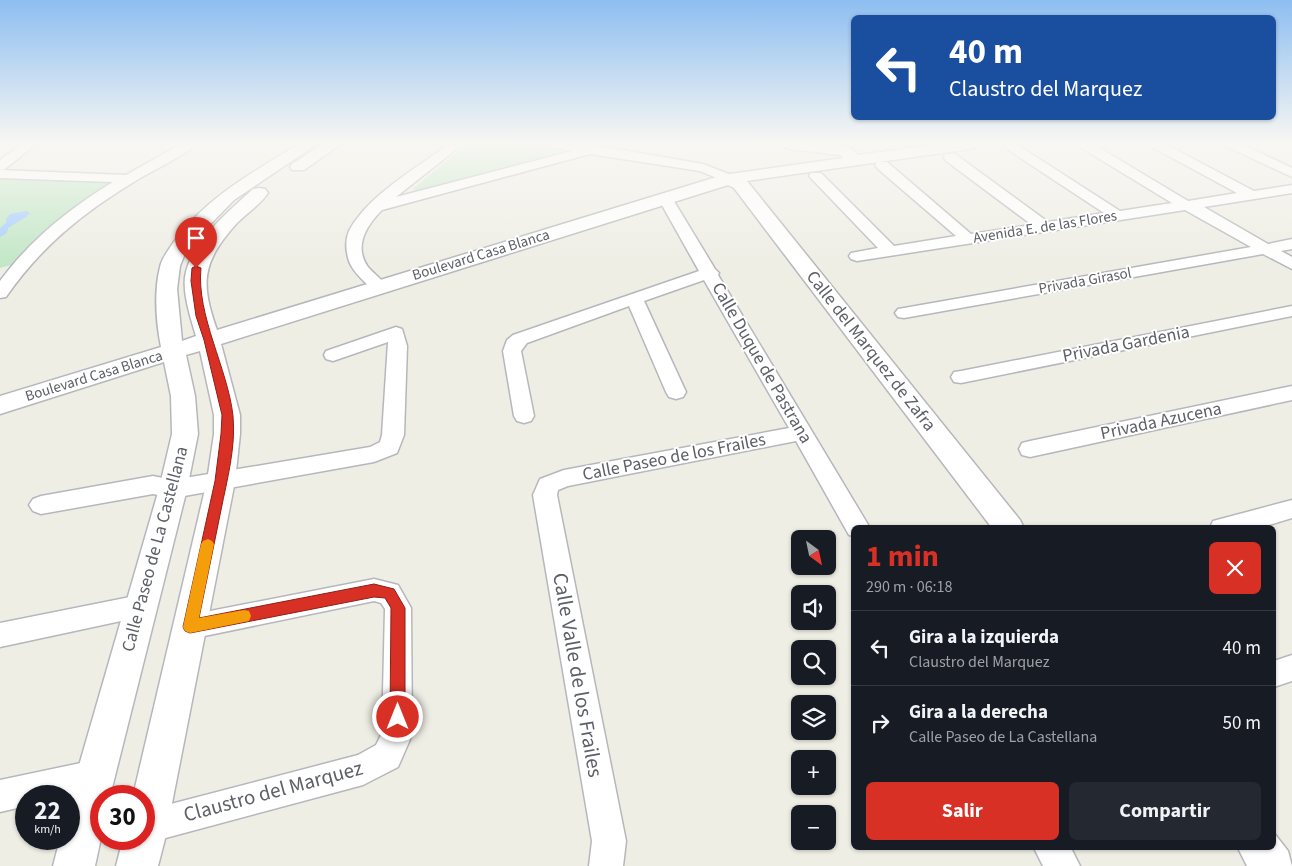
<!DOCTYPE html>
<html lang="es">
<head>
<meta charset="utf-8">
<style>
	:root { --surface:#171b24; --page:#242831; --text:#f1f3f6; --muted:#9ea1a6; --line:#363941; --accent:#d93025 }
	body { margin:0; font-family:"Source Sans 3",sans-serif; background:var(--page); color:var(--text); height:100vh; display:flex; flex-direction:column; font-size:19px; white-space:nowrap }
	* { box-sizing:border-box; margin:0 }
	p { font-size:16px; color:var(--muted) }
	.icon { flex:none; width:28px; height:28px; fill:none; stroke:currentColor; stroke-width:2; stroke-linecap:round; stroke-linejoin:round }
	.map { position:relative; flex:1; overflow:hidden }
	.panel { position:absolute; left:851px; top:525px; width:425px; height:325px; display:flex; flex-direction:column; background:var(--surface); border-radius:8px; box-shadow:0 1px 4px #0004 }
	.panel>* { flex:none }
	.guide { position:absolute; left:851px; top:15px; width:425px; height:105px; border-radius:8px; box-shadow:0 1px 4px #0004; background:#1a4fa0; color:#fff; overflow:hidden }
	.needle { width:32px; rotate:147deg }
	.buttons { position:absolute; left:791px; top:530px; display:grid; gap:10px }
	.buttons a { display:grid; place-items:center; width:45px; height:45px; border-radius:8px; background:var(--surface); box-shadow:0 1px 4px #0004; font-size:25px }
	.speed { position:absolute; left:15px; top:785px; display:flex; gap:10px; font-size:25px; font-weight:700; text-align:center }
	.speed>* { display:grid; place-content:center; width:65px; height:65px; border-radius:50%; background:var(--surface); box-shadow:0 1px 4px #0004; line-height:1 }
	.speed small { font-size:12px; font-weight:400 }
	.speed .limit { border:8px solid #d22; background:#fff; color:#111 }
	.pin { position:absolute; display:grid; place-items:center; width:42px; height:42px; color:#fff; margin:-51px -21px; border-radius:50% 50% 50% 0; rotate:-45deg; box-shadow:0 0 5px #0007 }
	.pin .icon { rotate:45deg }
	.me { position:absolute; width:55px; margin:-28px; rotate:0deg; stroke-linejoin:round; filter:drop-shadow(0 0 4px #0008) }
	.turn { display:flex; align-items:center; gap:18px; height:105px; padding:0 15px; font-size:22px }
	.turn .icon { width:65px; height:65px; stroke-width:2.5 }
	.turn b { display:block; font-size:35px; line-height:42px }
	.round { display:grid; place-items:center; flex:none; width:52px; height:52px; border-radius:8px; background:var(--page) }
	.overview { display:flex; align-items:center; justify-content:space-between; height:85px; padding:0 15px }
	h1 { font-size:30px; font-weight:700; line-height:38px; color:var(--accent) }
	.cta { display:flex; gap:10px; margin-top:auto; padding:10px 15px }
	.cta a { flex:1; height:58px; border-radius:8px; background:var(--accent); color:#fff; font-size:20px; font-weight:700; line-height:58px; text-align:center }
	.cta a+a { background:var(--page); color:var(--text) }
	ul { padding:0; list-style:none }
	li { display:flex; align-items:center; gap:15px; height:75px; padding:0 15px; border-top:1px solid var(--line) }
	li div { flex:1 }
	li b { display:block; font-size:19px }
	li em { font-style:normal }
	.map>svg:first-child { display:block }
	.green { fill:#c2e7c6 }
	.water { fill:#a6cdff }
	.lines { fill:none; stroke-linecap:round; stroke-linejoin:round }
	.minor-casing { stroke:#b6b7bc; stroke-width:3 }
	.tertiary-casing { stroke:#b6b7bc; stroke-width:3 }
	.minor { fill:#fff; fill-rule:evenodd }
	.tertiary { fill:#fff; fill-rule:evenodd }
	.route { fill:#d93025; stroke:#8d1f18 }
	.slow { fill:#f59e0b }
	.labels { text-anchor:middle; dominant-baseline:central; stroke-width:4; stroke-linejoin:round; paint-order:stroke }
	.far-street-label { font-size:15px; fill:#5d6066; stroke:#fff }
	.street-label { font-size:18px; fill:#5d6066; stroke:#fff }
	.near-street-label { font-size:21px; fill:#5d6066; stroke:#fff }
</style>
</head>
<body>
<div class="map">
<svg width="1292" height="866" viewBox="0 0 1292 866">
	<rect width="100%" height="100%" fill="#efeee5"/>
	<g class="green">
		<path d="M 467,144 L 522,144 L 557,149 L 561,153 L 420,191 L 413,189 Z"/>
		<path d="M 5,179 L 105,182 L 110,184 L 18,263 L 0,268 L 0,180 Z"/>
	</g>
	<path class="water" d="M 26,211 L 30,213 L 26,217 L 8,228 L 7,233 L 0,237 L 0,228 L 6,223 L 6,219 L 10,214 Z"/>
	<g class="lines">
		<defs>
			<g id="minor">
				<path d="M 22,144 L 36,144 L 5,169 L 0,170 L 126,175 L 181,144 L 196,144 C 189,153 150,172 137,180 C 84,212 42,245 6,297 L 0,298 L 0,281 C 30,240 70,208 113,182 L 0,178 L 0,160 Z"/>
				<path d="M 449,144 L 463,144 L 396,197 L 572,151 L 550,147 L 548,144 L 593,145 L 703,164 L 734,176 L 736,179 L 729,183 L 700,171 L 590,154 L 382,210 C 367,225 353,246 368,267 C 374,274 382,279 387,287 L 385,291 L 373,291 C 365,281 353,273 349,261 C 346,252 345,240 349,231 C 368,195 417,168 449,144 Z"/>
				<path d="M 1006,144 L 1016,144 L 1120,211 L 1172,203 L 1080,147 L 1078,144 L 1093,144 L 1188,201 L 1237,193 L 1152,147 L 1150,144 L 1165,144 L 1254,191 L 1292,185 L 1292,193 L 1204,207 L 1268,244 L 1292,239 L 1292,249 L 1281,251 L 1292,257 L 1292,269 L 1263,254 L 904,318 L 898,317 L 895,313 L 898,309 L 904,308 L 1251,247 L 1185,210 L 857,261 L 851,259 L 849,256 L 851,253 L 878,248 L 809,176 L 811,173 L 821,173 L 894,246 L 956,236 L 877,168 L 875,165 L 877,162 L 887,162 L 971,234 L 1032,225 L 945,160 L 944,157 L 945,154 L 955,154 L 1048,222 L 1104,213 L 1007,149 L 1005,146 Z"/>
				<path d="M 1226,144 L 1242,144 L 1292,168 L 1292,177 L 1228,147 Z"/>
				<path d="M 665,194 L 670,195 L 672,198 L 715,269 L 719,273 L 718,275 L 870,528 L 854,528 L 854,536 L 849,535 L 796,441 L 568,486 L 558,490 L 557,495 L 626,841 L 623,866 L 589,866 L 592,841 L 533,495 L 540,479 L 564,470 L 789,428 L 704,280 L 644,301 L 686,392 L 683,397 L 676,399 L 669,397 L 666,392 L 629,306 L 527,343 L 521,351 L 534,416 L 531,421 L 524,423 L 517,421 L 514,416 L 503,351 L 507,340 L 513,335 L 699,271 L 658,198 L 660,195 Z"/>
				<path d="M 1292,306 L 1292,316 L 961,383 L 954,382 L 951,377 L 954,372 L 961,371 Z"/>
				<path d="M 396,327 L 402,329 L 407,346 L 404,435 L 397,453 L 374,462 L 173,498 L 153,494 L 41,514 L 33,511 L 29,505 L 33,499 L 41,496 L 153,476 L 173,480 L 370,447 L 380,442 L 382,435 L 388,342 L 333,361 L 326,359 L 324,355 L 326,351 Z"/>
				<path d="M 1292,386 L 1292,400 L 1030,457 L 1022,455 L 1019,449 L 1022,443 L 1030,441 Z"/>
				<path d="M 1292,500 L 1292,518 L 1259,528 L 1210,528 L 1213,521 Z"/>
				<path d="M 374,579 L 398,585 L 411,608 L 412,735 L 398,767 L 363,785 L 147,843 L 138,839 L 144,839 L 144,811 L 358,755 L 376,745 L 382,733 L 385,609 L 381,603 L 374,601 L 190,639 L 180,636 L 176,627 L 180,618 L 190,615 Z"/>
				<path d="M 140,595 L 149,599 L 153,607 L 149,615 L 0,647 L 0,623 Z"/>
				<path d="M 1292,655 L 1292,681 L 1274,687 L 1274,661 Z"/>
				<path d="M 95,760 L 106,765 L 111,776 L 106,787 C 79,798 55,796 26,796 L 26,806 L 0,812 L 0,780 Z"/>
				<path d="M 1034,848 L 1071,848 L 1080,866 L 1043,866 Z"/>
			</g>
			<g id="tertiary">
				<path d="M 299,144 L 317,144 L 234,200 L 194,241 L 184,256 L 180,266 L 177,289 L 182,341 L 196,336 C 191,319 181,290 186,272 C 193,241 230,210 253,189 L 259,188 L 265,189 L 268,193 C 260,205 247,213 237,223 C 202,262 200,282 217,330 L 723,175 L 843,158 L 840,155 L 790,149 L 785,147 L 782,144 C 799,144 850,139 858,155 L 939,144 L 978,144 L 975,147 L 970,149 L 747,181 L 1020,520 L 1024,528 L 992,528 L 734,188 L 728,185 L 221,344 L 240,415 L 240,434 L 235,481 L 165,839 L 158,866 L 116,866 L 123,839 L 144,839 L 144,796 L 133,796 L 207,481 L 214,434 L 214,415 L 200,351 L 186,355 L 195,396 L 198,434 L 187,489 L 110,796 L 101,796 L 101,838 L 95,866 L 53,866 L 60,839 L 69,839 L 69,803 L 76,776 L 159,489 L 172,434 L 171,396 L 164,362 L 0,414 L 0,396 L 161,347 C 156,322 154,291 160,267 C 162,258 168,251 173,243 C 204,199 253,172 299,144 Z"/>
				<path d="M 323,144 L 341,144 L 304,170 L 292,170 L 290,167 L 292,164 Z"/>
				<path d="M 1274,833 L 1288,851 L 1292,866 L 1247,866 L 1238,848 L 1274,848 Z"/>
			</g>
		</defs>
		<use href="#minor" class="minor-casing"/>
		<use href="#tertiary" class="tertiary-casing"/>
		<use href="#minor" class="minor"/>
		<use href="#tertiary" class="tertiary"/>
	</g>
	<linearGradient id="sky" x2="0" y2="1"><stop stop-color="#8dbef1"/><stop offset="0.54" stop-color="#f8f7f3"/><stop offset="1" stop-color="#f8f7f3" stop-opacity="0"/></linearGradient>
	<rect width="1292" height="265" fill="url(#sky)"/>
	<path class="route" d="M 196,266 L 201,268 C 196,315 228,369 233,416 C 236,447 227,480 221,510 C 214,546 206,582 199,618 L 374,584 L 394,589 L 405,608 L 405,717 L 403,723 L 398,725 L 392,723 L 390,717 L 391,608 L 385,598 L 374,597 L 190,633 L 185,631 L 183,627 L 215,481 L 221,434 L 222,415 L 204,340 L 196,316 L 191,281 L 192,268 Z"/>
	<path class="slow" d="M 208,539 L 212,541 L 214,544 L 199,618 L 244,610 L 249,611 L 251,616 L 249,621 L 244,622 L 190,633 L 185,631 L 183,627 L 201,544 L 203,541 Z"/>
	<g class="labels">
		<g class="far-street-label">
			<text transform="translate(1045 227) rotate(-9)">Avenida E. de las Flores</text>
			<text transform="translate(481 255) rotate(-17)">Boulevard Casa Blanca</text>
			<text transform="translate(1085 281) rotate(-10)">Privada Girasol</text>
			<text transform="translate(94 376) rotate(-17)">Boulevard Casa Blanca</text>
		</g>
		<g class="street-label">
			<text transform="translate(1126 344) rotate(-11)">Privada Gardenia</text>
			<text transform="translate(871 351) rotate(52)">Calle del Marquez de Zafra</text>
			<text transform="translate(762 363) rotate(60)">Calle Duque de Pastrana</text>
			<text transform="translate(1161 421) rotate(-12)">Privada Azucena</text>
			<text transform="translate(674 457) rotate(-11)">Calle Paseo de los Frailes</text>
			<text transform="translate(155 549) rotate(-75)">Calle Paseo de La Castellana</text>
		</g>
		<g class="near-street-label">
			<text transform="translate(578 675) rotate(80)">Calle Valle de los Frailes</text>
			<text transform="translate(273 791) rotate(-15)">Claustro del Marquez</text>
		</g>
	</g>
</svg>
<div class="buttons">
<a><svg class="needle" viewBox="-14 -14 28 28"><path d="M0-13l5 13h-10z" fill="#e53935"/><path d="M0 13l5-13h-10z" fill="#9ea1a6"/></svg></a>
<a><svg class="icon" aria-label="sound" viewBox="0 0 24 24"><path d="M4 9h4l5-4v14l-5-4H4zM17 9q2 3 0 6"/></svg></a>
<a><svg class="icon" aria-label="search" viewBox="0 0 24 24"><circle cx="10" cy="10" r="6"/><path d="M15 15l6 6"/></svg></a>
<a><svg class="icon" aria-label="layers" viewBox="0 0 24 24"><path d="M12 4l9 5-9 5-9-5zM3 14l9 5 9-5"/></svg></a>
<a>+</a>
<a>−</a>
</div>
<div class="speed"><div>22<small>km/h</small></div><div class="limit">30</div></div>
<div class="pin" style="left:196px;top:268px;background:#d93025"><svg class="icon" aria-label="arrive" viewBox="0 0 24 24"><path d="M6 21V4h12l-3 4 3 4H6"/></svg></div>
<svg class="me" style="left:398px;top:717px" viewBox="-20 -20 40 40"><circle r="17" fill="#d93025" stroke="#fff" stroke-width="3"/><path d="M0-11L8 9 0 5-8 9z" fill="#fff"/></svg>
<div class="guide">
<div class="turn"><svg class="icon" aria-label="left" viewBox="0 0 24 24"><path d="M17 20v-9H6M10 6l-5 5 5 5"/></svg><div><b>40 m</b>Claustro del Marquez</div></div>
</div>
<section class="panel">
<div class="overview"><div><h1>1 min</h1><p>290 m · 06:18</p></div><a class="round" style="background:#d93025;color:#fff"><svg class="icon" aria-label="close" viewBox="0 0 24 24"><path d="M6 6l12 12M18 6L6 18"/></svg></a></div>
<ul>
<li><svg class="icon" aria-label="left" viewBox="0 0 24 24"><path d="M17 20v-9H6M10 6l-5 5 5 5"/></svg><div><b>Gira a la izquierda</b><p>Claustro del Marquez</p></div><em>40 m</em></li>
<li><svg class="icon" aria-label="right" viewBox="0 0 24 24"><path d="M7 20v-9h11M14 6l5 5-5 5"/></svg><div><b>Gira a la derecha</b><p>Calle Paseo de La Castellana</p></div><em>50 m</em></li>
</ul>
<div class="cta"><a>Salir</a><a>Compartir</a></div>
</section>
</div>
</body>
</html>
